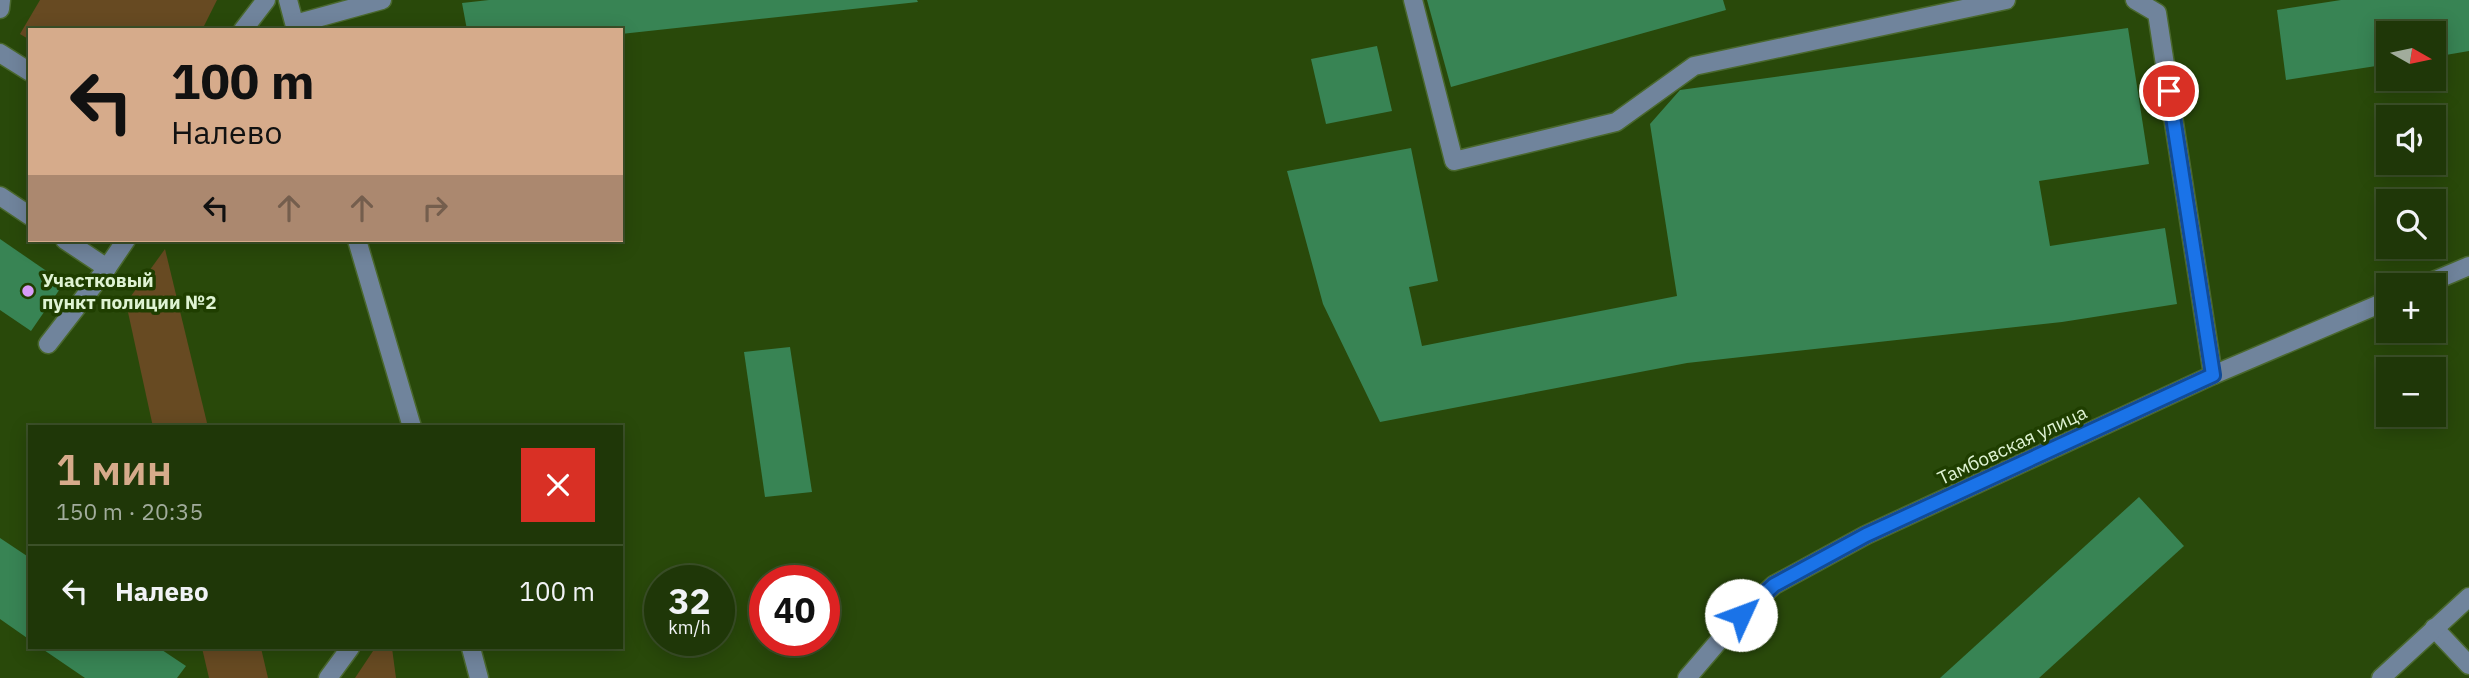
<!DOCTYPE html>
<html lang="ru">
<head>
<meta charset="utf-8">
<style>
	:root { --surface:#1f3708; --page:#2c4216; --text:#f1f3f6; --muted:#a1ac9c; --line:#3c5129; --accent:#d6ab8b }
	body { margin:0; font-family:"IBM Plex Sans",sans-serif; background:var(--page); color:var(--text); height:100vh; display:flex; flex-direction:column; font-size:26px; white-space:nowrap }
	* { box-sizing:border-box; margin:0 }
	p { font-size:23px; color:var(--muted) }
	.icon { flex:none; width:38px; height:38px; fill:none; stroke:currentColor; stroke-width:2; stroke-linecap:round; stroke-linejoin:round }
	.map { position:relative; flex:1; overflow:hidden }
	.sheet { position:absolute; left:28px; top:425px; width:595px; height:224px; display:flex; flex-direction:column; background:var(--surface); border-radius:0px; box-shadow:0 4px 18px #0003,0 0 0 2px var(--line) }
	.sheet>* { flex:none }
	.hud { position:absolute; left:28px; top:28px; width:595px; height:214px; border-radius:0px; box-shadow:0 4px 18px #0003,0 0 0 2px var(--line); background:#d6ab8b; color:#111; overflow:hidden }
	.needle { width:46px; rotate:99deg }
	.buttons { position:absolute; left:2376px; top:21px; display:grid; gap:14px }
	.buttons a { display:grid; place-items:center; width:70px; height:70px; border-radius:0px; background:var(--surface); box-shadow:0 4px 18px #0003,0 0 0 2px var(--line); font-size:35px }
	.speed { position:absolute; left:644px; top:565px; display:flex; gap:14px; font-size:35px; font-weight:700; text-align:center }
	.speed>* { display:grid; place-content:center; width:91px; height:91px; border-radius:50%; background:var(--surface); box-shadow:0 4px 18px #0003,0 0 0 2px var(--line); line-height:1 }
	.speed small { font-size:18px; font-weight:400 }
	.speed .limit { border:10px solid #d22; background:#fff; color:#111 }
	.pin { position:absolute; display:grid; place-items:center; width:60px; height:60px; color:#fff; margin:-30px; border:4px solid #fff; border-radius:50%; box-shadow:0 2px 7px #0007 }
	.me { position:absolute; width:77px; margin:-38px; rotate:47deg; stroke-linejoin:round; filter:drop-shadow(0 0 5px #0008) }
	.turn { display:flex; align-items:center; gap:24px; height:147px; padding:0 28px; font-size:32px }
	.turn .icon { width:91px; height:91px; stroke-width:2.5 }
	.turn b { display:block; font-size:49px; line-height:60px }
	.lanes { display:flex; align-items:center; height:66px; padding:0 28px; background:#0003; justify-content:center; gap:35px; direction:ltr }
	.lanes .off { opacity:.35 }
	.round { display:grid; place-items:center; flex:none; width:74px; height:74px; border-radius:0px; background:var(--page) }
	.headline { display:flex; align-items:center; justify-content:space-between; height:119px; padding:0 28px }
	h1 { font-size:42px; font-weight:600; line-height:52px; color:var(--accent) }
	ul { padding:0; list-style:none }
	li { display:flex; align-items:center; gap:21px; height:91px; padding:0 28px; border-top:2px solid var(--line) }
	li div { flex:1 }
	li b { display:block; font-size:26px }
	li em { font-style:normal }
	.map>svg:first-child { display:block }
	.green { fill:#674a22 }
	.building { fill:#388454 }
	.lines { fill:none; stroke-linecap:round; stroke-linejoin:round }
	.minor-casing { stroke:#4a682e; stroke-width:21 }
	.minor { stroke:#70849c; stroke-width:18 }
	.route-casing { stroke:#114b97; stroke-width:18 }
	.route { stroke:#1a73e8; stroke-width:12 }
	.poi-dot { fill:#d89bf8; stroke:#1f3e00; stroke-width:2.5 }
	.labels { text-anchor:middle; dominant-baseline:central; stroke-width:7; stroke-linejoin:round; paint-order:stroke }
	.poi-label { font-size:19px; font-weight:bold; fill:#dff3d3; stroke:#1f3e00; text-anchor:start }
	.street-label { font-size:19px; fill:#dff3d3; stroke:#1f3e00 }
</style>
</head>
<body>
<div class="map">
<svg width="2469" height="678" viewBox="0 0 2469 678">
	<rect width="100%" height="100%" fill="#29490a"/>
	<g class="green">
		<path d="M 40,0 L 217,0 L 202,30 L 30,30 L 30,40 L 20,34 Z"/>
		<path d="M 165,249 L 208,427 L 153,427 L 126,303 Z"/>
		<path d="M 202,648 L 261,648 L 268,678 L 209,678 Z"/>
		<path d="M 375,648 L 392,648 L 396,678 L 355,678 Z"/>
	</g>
	<g class="building">
		<path d="M 489,0 L 917,0 L 918,2 L 621,34 L 621,30 L 467,30 L 462,3 Z"/>
		<path d="M 1427,0 L 1723,0 L 1726,10 L 1451,87 Z"/>
		<path d="M 2341,0 L 2469,0 L 2469,51 L 2434,57 L 2434,33 L 2389,33 L 2389,64 L 2286,80 L 2277,10 Z"/>
		<path d="M 2128,28 L 2149,164 L 2039,181 L 2050,246 L 2165,228 L 2177,304 L 2062,322 L 1687,363 L 1380,422 L 1323,304 L 1287,171 L 1411,148 L 1438,281 L 1409,287 L 1422,346 L 1677,296 L 1650,124 L 1680,90 Z"/>
		<path d="M 1377,46 L 1392,111 L 1326,124 L 1311,59 Z"/>
		<path d="M 0,239 L 64,283 L 31,331 L 0,310 Z"/>
		<path d="M 790,347 L 812,492 L 765,497 L 744,352 Z"/>
		<path d="M 2139,497 L 2184,546 L 2039,678 L 1940,678 Z"/>
		<path d="M 0,538 L 30,558 L 30,640 L 0,619 Z"/>
		<path d="M 41,648 L 159,648 L 186,666 L 177,678 L 85,678 Z"/>
	</g>
	<g class="lines">
		<defs>
			<g id="minor">
				<path d="M 288,0 L 296,30"/>
				<path d="M 1413,0 L 1454,161 L 1616,122 L 1694,66 L 2006,0"/>
				<path d="M 2135,0 L 2157,13 L 2213,375"/>
				<path d="M 0,9 L 1,0"/>
				<path d="M 295,24 L 382,0"/>
				<path d="M 243,30 L 266,0"/>
				<path d="M 0,53 L 30,72"/>
				<path d="M 0,196 L 30,216"/>
				<path d="M 65,240 L 107,268 L 126,240"/>
				<path d="M 357,240 L 412,427"/>
				<path d="M 2424,285 L 2469,266"/>
				<path d="M 48,344 L 107,268"/>
				<path d="M 2434,628 L 2469,665"/>
				<path d="M 471,648 L 479,678"/>
				<path d="M 328,678 L 350,648"/>
				<path d="M 1687,678 L 1741,615 L 1774,585 L 1866,535 L 2213,375 L 2389,300"/>
				<path d="M 2381,678 L 2469,597"/>
			</g>
		</defs>
		<use href="#minor" class="minor-casing"/>
		<use href="#minor" class="minor"/>
	</g>
	<g class="lines">
		<defs>
			<path id="route" d="M 1741,615 L 1774,585 L 1866,535 L 2213,375 L 2169,91"/>
		</defs>
		<use href="#route" class="route-casing"/>
		<use href="#route" class="route"/>
	</g>
	<circle class="poi-dot" cx="28" cy="291" r="7"/>
	<g class="labels">
		<g class="poi-label">
			<text x="42" y="280">Участковый<tspan x="42" dy="22">пункт полиции №2</tspan></text>
		</g>
		<g class="street-label">
			<text transform="translate(2012 445) rotate(-25)">Тамбовская улица</text>
		</g>
	</g>
</svg>
<div class="buttons">
<a><svg class="needle" viewBox="-14 -14 28 28"><path d="M0-13l5 13h-10z" fill="#e53935"/><path d="M0 13l5-13h-10z" fill="#a1ac9c"/></svg></a>
<a><svg class="icon" aria-label="sound" viewBox="0 0 24 24"><path d="M4 9h4l5-4v14l-5-4H4zM17 9q2 3 0 6"/></svg></a>
<a><svg class="icon" aria-label="search" viewBox="0 0 24 24"><circle cx="10" cy="10" r="6"/><path d="M15 15l6 6"/></svg></a>
<a>+</a>
<a>−</a>
</div>
<div class="speed"><div>32<small>km/h</small></div><div class="limit">40</div></div>
<div class="pin" style="left:2169px;top:91px;background:#d93025"><svg class="icon" aria-label="arrive" viewBox="0 0 24 24"><path d="M6 21V4h12l-3 4 3 4H6"/></svg></div>
<svg class="me" style="left:1741px;top:615px" viewBox="-20 -20 40 40"><circle r="19" fill="#fff"/><path d="M0-13L10 11 0 6-10 11z" fill="#1a73e8"/></svg>
<div class="hud">
<div class="turn"><svg class="icon" aria-label="left" viewBox="0 0 24 24"><path d="M17 20v-9H6M10 6l-5 5 5 5"/></svg><div><b>100 m</b>Налево</div></div>
<div class="lanes"><svg class="icon" aria-label="left" viewBox="0 0 24 24"><path d="M17 20v-9H6M10 6l-5 5 5 5"/></svg><svg class="icon off" aria-label="ahead" viewBox="0 0 24 24"><path d="M12 20V5M6 11l6-6 6 6"/></svg><svg class="icon off" aria-label="ahead" viewBox="0 0 24 24"><path d="M12 20V5M6 11l6-6 6 6"/></svg><svg class="icon off" aria-label="right" viewBox="0 0 24 24"><path d="M7 20v-9h11M14 6l5 5-5 5"/></svg></div>
</div>
<section class="sheet">
<div class="headline"><div><h1>1 мин</h1><p>150 m · 20:35</p></div><a class="round" style="background:#d93025;color:#fff"><svg class="icon" aria-label="close" viewBox="0 0 24 24"><path d="M6 6l12 12M18 6L6 18"/></svg></a></div>
<ul>
<li><svg class="icon" aria-label="left" viewBox="0 0 24 24"><path d="M17 20v-9H6M10 6l-5 5 5 5"/></svg><div><b>Налево</b></div><em>100 m</em></li>
</ul>
</section>
</div>
</body>
</html>
